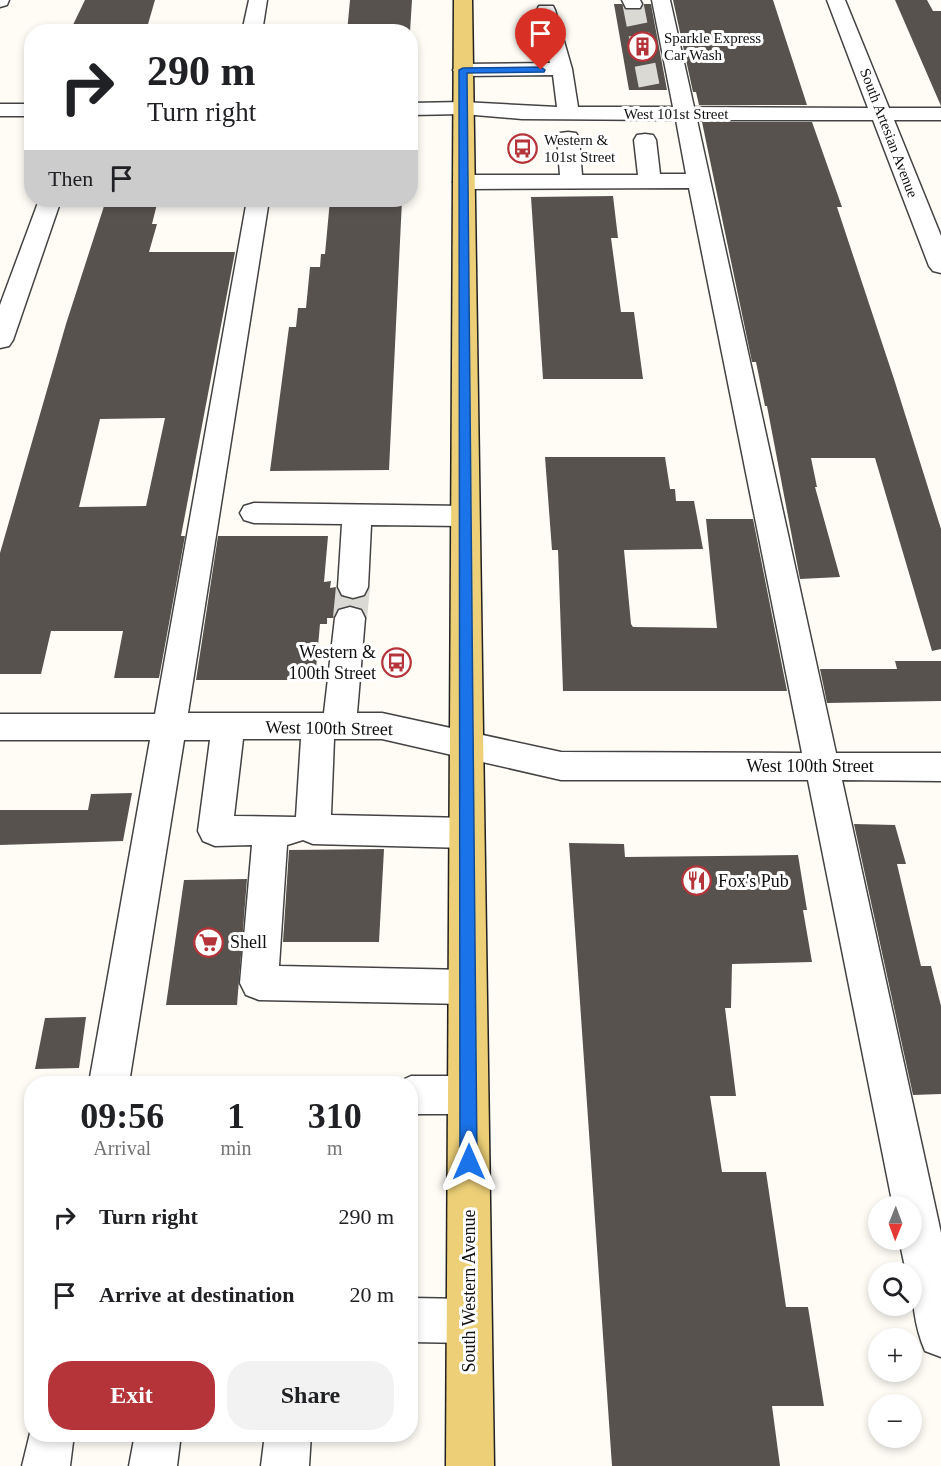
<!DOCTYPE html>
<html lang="en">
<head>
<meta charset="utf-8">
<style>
	:root { --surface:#fff; --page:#f2f2f2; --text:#202124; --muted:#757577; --accent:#b5343a }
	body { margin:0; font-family:Georgia,serif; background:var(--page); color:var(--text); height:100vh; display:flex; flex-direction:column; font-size:22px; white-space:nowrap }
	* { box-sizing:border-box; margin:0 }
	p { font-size:20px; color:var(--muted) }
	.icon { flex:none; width:33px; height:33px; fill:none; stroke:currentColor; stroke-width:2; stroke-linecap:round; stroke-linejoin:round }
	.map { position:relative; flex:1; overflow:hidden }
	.drawer { position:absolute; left:24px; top:1076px; width:394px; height:366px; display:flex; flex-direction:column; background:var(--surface); border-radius:24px; box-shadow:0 3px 9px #0003 }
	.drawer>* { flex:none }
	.guide { position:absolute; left:24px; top:24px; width:394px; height:183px; border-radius:24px; box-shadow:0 3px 9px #0003; background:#fff; color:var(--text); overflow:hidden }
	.needle { width:39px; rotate:181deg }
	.buttons { position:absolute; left:868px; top:1196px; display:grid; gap:12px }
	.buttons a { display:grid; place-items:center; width:54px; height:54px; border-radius:50%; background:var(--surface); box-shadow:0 3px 9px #0003; font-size:30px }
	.pin { position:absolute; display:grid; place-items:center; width:51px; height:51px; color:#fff; margin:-62px -26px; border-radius:50% 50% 50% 0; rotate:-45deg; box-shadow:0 0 6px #0007 }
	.pin .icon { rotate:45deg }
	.me { position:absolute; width:66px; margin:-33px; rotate:0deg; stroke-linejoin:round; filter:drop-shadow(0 0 4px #0008) }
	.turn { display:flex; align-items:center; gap:21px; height:126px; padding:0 24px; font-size:27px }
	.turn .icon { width:78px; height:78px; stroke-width:2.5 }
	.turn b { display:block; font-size:42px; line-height:51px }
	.then { display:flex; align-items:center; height:57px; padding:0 24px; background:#0003; gap:12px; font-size:22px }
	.eta { display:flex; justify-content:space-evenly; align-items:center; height:102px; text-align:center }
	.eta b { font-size:36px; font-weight:600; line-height:42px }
	.primary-button { display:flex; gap:12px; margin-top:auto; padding:12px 24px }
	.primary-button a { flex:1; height:69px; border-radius:24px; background:var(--accent); color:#fff; font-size:24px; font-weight:600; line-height:69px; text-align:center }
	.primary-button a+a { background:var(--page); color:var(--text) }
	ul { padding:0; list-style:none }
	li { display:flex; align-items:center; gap:18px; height:78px; padding:0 24px }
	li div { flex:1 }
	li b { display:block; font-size:22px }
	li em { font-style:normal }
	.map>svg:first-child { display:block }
	.building { fill:#58524e; fill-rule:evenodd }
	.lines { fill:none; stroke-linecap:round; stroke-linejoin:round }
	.minor-tunnel-far1 { stroke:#dad9d3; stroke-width:21; stroke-dasharray:21 10; stroke-linecap:butt }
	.minor-tunnel { stroke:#dad9d3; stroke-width:34; stroke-dasharray:34 16; stroke-linecap:butt }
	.minor-casing { stroke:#434343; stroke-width:3 }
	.major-casing { stroke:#212121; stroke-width:3 }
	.minor { fill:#fff; fill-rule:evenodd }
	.major { fill:#eccf77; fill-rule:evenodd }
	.route { fill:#1a73e8; stroke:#114b97; stroke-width:1.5 }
	.labels { text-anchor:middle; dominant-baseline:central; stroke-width:6; stroke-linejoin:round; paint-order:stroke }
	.far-poi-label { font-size:15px; fill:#101010; stroke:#fff; text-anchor:start }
	.far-street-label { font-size:15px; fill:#101010; stroke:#fff }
	.poi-label { font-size:18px; fill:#101010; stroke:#fff; text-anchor:start }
	.street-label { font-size:18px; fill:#101010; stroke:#fff }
</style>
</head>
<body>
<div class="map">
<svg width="941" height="1466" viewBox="0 0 941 1466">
	<rect width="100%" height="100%" fill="#fefcf5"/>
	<g class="building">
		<path d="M 85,0 L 155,0 L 146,31 L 70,31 Z"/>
		<path d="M 350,0 L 412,0 L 410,32 L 347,32 Z"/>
		<path d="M 673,0 L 773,0 L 807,105 L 699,105 L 696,92 L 693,92 Z"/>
		<path d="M 895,0 L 927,0 L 933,11 L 941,11 L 941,106 Z"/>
		<path d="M 614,4 L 622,4 L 626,10 L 640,10 L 644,4 L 651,4 L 667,90 L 629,90 Z"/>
		<path d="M 702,122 L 812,122 L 842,207 L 837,207 L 894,379 L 941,529 L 941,649 L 932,651 L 875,458 L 811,458 L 817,487 L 815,487 L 840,577 L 800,579 L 767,406 L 765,406 L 756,362 L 752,362 Z"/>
		<path d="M 613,196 L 618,238 L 611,238 L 621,312 L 634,312 L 643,379 L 543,379 L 531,197 Z"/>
		<path d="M 106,200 L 158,200 L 152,224 L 157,224 L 149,252 L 235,252 L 181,536 L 185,536 L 159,678 L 114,678 L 123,631 L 51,631 L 41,674 L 0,674 L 0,553 L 66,324 ZM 165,418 L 146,506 L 79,507 L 100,419 Z"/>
		<path d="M 330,200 L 402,200 L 389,470 L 270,471 L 289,327 L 296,327 L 298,308 L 306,308 L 310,267 L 320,267 L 321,254 L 325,254 Z"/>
		<path d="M 545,457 L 665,457 L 670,489 L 675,489 L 676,501 L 694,501 L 703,549 L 624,550 L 631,624 L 633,627 L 717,628 L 706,519 L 753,519 L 787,691 L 563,691 L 558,550 L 552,550 Z"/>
		<path d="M 218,536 L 328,536 L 324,582 L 331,581 L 330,588 L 336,587 L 341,597 L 354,600 L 365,597 L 364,611 L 351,605 L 338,608 L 333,618 L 327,618 L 327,624 L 320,624 L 315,680 L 196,680 Z"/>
		<path d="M 895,661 L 941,661 L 941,701 L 827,703 L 820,669 L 897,669 Z"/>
		<path d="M 132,793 L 123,841 L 0,845 L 0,810 L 88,810 L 91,794 Z"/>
		<path d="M 854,824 L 895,825 L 906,864 L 897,864 L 921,966 L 931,966 L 941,1006 L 941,1094 L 913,1095 Z"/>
		<path d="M 569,843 L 624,844 L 625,857 L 798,855 L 807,910 L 803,910 L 812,962 L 732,964 L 731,1008 L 725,1008 L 736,1096 L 710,1096 L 722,1172 L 766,1172 L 786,1307 L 808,1307 L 824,1406 L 772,1406 L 780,1466 L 612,1466 Z"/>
		<path d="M 384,849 L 379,942 L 283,942 L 289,850 Z"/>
		<path d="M 247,879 L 237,1005 L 166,1005 L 184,880 Z"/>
		<path d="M 86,1017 L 79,1068 L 35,1069 L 45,1018 Z"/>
	</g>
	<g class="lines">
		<path class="minor-tunnel-far1" d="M 633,4 L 650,90"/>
		<path class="minor-tunnel" d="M 350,618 L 353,587"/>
		<defs>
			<g id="minor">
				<path d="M 0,0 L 9,0 L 7,5 L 0,7 Z"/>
				<path d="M 249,0 L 267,0 L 262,32 L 242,32 Z"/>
				<path d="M 622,0 L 640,0 L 642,4 L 640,8 L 626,8 Z"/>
				<path d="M 652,0 L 670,0 L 694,107 L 868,108 L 827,0 L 845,0 L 889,108 L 941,108 L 941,120 L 894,120 L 941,236 L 941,273 L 933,271 L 929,266 L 873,120 L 697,120 L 836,753 L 941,753 L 941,781 L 842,780 L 941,1233 L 941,1357 L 925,1351 C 914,1325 912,1300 912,1272 L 906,1272 L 899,1239 L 912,1239 L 912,1206 L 893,1206 L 808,780 L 561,780 L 382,739 L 334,739 L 331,815 L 467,818 L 479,823 L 484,833 L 479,843 L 467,848 L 313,844 L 303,840 L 287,845 L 279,966 L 467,970 L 480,975 L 486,987 L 480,999 L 467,1004 L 259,1000 L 246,995 L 240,983 L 252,845 L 215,846 L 203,841 L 198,831 L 210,740 L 184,740 L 129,1083 L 89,1083 L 150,740 L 0,740 L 0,714 L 155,714 L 247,200 L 269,200 L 188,713 L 324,713 L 335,618 L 339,610 L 350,607 L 361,610 L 365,618 L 357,713 L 382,713 L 561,752 L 802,753 L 689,188 L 464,189 L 456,187 L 453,182 L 456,177 L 464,175 L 560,175 L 557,138 L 560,133 L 568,132 L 576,133 L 579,138 L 582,175 L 638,175 L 634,140 L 637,135 L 645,134 L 653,135 L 656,140 L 660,174 L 686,174 L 676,120 L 522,119 L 463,114 L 411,115 L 411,103 L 463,102 L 557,107 L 553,75 L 463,76 L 456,74 L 453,70 L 456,66 L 463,64 L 550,63 L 537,10 L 539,6 L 553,6 L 555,10 L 572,69 L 578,107 L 673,107 ZM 243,739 L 301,739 L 296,817 L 234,816 Z"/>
				<rect x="0" y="104" width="32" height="12"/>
				<path d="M 39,200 L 61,200 L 13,340 L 9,346 L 0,348 L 0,305 Z"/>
				<path d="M 254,503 L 465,506 L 475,509 L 479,516 L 475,523 L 465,526 L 371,525 L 368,587 L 364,595 L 353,598 L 342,595 L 338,587 L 342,524 L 254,523 L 244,520 L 240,513 L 244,506 Z"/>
				<path d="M 411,1076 L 468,1076 L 482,1081 L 488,1095 L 482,1109 L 468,1114 L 411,1114 L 411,1083 L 396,1083 Z"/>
				<path d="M 411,1298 L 469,1299 L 485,1305 L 491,1321 L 485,1337 L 469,1343 L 411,1342 Z"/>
				<path d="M 32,1425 L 32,1434 L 74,1434 L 70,1466 L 22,1466 Z"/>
				<path d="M 135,1434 L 181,1434 L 177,1466 L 129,1466 Z"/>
				<path d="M 265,1434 L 311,1434 L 309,1466 L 261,1466 Z"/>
			</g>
			<path id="major" d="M 454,0 L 472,0 L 494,1466 L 446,1466 Z"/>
		</defs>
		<use href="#minor" class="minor-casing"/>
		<use href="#major" class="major-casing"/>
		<use href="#minor" class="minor"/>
		<use href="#major" class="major"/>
	</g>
	<path class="route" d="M 541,67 L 545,70 L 544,72 L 467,73 L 477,1162 L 475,1169 L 469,1171 L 463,1169 L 460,1162 L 459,70 L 463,68 Z"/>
	<defs>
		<symbol id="building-ring" viewBox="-11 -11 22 22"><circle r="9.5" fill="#fff" stroke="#b5343a" stroke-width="1.5"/><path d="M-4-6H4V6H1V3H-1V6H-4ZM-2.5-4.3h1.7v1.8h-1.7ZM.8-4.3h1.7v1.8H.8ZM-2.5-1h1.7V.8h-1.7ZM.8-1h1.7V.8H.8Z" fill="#b5343a"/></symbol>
		<symbol id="bus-ring" viewBox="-11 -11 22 22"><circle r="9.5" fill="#fff" stroke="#b5343a" stroke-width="1.5"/><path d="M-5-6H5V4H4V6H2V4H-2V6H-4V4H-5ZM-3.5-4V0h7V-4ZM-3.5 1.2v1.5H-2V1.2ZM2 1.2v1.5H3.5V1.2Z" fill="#b5343a"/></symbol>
		<symbol id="restaurant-ring" viewBox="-11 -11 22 22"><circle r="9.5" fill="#fff" stroke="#b5343a" stroke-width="1.5"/><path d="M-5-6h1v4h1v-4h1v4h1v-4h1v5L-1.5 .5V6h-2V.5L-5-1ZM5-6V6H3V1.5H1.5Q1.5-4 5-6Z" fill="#b5343a"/></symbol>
		<symbol id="supermarket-ring" viewBox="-11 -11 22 22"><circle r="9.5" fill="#fff" stroke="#b5343a" stroke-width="1.5"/><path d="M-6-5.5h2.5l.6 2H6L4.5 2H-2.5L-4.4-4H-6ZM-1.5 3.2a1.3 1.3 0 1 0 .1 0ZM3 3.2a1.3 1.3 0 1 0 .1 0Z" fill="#b5343a"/></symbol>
	</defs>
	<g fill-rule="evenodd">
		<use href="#building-ring" x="626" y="30" width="33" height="33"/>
		<use href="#bus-ring" x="506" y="132" width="33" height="33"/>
		<use href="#bus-ring" x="380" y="646" width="33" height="33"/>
		<use href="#restaurant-ring" x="680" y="864" width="33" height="33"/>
		<use href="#supermarket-ring" x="192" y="926" width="33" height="33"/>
	</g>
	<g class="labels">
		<g class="far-poi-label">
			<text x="664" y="38">Sparkle Express<tspan x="664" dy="17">Car Wash</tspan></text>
			<text x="544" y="140">Western &amp;<tspan x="544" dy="17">101st Street</tspan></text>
		</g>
		<g class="far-street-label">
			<text x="676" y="114">West 101st Street</text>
			<text transform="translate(889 133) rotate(69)">South Artesian Avenue</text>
		</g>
		<g class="poi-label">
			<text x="376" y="652" text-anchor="end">Western &amp;<tspan x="376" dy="21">100th Street</tspan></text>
			<text x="718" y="881">Fox's Pub</text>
			<text x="230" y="942">Shell</text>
		</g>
		<g class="street-label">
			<text transform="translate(329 728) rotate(1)">West 100th Street</text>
			<text x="810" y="766">West 100th Street</text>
			<text transform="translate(469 1291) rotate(-90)">South Western Avenue</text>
		</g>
	</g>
</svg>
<div class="buttons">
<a><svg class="needle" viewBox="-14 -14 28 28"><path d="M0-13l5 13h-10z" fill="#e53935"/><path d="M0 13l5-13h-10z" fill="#757577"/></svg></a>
<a><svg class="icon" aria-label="search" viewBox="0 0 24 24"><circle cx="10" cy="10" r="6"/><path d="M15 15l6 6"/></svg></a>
<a>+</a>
<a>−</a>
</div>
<div class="pin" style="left:541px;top:70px;background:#d93025"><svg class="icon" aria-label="arrive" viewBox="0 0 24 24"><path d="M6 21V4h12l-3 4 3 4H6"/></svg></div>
<svg class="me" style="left:469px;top:1162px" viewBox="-20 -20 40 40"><path d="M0-17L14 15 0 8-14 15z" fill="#1a73e8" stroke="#fff" stroke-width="4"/></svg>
<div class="guide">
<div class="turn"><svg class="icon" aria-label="right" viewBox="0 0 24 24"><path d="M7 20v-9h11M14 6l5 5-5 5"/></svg><div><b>290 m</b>Turn right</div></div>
<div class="then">Then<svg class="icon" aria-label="arrive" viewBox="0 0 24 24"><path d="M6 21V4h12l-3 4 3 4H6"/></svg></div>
</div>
<section class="drawer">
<div class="eta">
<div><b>09:56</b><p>Arrival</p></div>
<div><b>1</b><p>min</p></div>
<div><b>310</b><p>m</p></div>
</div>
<ul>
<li><svg class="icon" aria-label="right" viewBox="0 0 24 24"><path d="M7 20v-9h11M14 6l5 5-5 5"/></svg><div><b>Turn right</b></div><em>290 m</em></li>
<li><svg class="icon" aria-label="arrive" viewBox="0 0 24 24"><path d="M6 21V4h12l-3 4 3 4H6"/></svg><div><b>Arrive at destination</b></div><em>20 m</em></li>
</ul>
<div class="primary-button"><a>Exit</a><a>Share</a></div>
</section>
</div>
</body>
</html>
